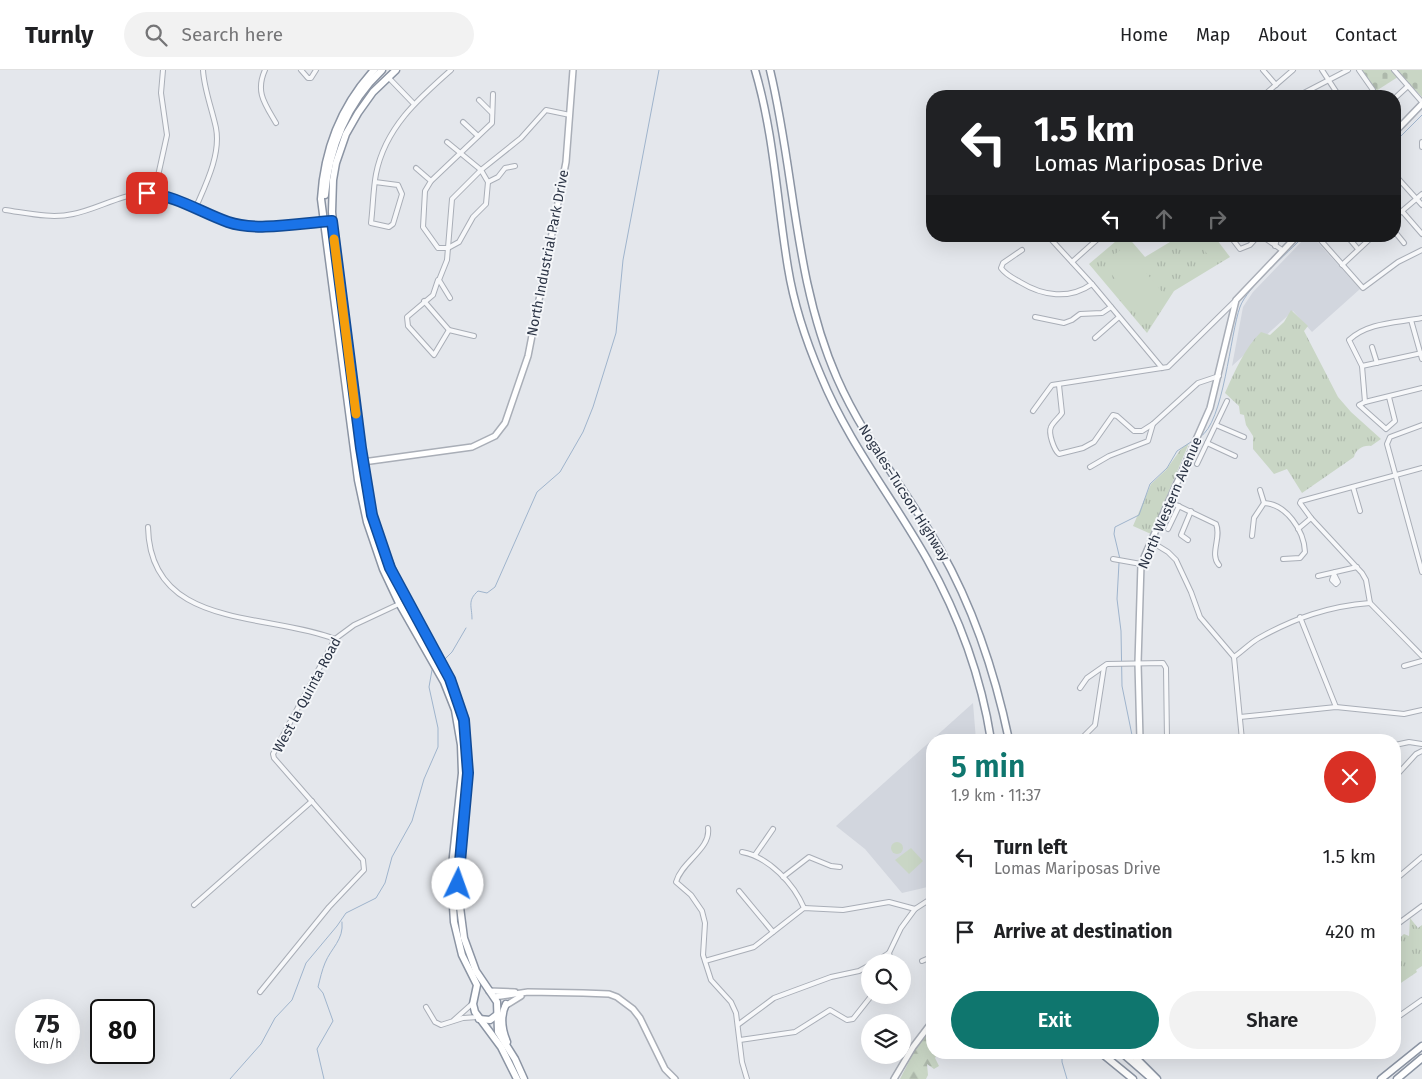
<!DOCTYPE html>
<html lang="en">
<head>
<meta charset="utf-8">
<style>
	:root { --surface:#fff; --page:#f2f2f2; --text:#202124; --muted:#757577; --line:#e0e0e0; --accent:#0f766e }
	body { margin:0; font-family:"Fira Sans",sans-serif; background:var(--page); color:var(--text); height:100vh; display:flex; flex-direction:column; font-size:19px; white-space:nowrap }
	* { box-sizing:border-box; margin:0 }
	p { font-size:16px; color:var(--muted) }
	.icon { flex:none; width:28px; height:28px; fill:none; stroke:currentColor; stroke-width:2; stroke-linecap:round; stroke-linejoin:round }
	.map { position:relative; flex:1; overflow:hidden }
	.drawer { position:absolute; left:926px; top:664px; width:475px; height:325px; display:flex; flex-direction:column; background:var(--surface); border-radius:20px; box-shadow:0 5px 20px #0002 }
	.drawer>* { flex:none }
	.guide { position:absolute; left:926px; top:20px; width:475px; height:152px; border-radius:20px; box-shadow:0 5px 20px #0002; background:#202124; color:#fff; overflow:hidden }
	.buttons { position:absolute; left:861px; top:884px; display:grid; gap:10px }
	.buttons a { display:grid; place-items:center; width:50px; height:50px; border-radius:50%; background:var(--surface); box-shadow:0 5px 20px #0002; font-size:25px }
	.speed { position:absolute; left:15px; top:929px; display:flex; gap:10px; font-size:25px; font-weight:700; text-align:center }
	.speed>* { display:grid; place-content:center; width:65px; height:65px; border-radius:50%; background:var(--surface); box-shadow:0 5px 20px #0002; line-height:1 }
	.speed small { font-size:12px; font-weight:400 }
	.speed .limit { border:2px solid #111; border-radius:8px; background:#fff; color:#111 }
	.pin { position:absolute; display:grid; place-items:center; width:42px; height:42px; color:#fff; margin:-21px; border-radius:10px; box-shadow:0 2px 8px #0006 }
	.me { position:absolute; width:55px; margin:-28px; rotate:3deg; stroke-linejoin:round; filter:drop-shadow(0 0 4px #0008) }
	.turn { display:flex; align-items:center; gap:18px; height:105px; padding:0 25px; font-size:22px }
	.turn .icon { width:65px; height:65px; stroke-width:2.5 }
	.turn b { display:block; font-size:35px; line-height:42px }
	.lanes { display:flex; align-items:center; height:48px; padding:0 25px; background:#0003; justify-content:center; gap:25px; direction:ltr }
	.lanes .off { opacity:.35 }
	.round { display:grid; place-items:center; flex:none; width:52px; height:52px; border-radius:26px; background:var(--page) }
	.summary { display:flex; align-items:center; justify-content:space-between; height:85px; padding:0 25px }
	h1 { font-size:30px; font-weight:600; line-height:38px; color:var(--accent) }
	.action { display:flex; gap:10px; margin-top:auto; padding:10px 25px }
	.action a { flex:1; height:58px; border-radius:30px; background:var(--accent); color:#fff; font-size:20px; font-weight:600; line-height:58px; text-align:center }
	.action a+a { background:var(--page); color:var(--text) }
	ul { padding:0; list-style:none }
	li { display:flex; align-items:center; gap:15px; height:75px; padding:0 25px }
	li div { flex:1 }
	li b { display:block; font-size:19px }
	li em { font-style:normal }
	header { display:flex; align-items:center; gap:30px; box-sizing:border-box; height:70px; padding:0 25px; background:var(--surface); border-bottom:1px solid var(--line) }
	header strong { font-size:24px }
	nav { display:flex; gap:28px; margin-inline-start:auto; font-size:18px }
	.search { width:350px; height:45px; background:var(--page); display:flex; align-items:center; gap:12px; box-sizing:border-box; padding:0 18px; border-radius:28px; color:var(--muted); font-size:19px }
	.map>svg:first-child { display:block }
	.built { fill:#d2d6de }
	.grass { fill:url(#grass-tufts) }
	.forest { fill:url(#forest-firs) }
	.cemetery { fill:url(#cemetery-stones) }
	.pitch { fill:#c9d6c5 }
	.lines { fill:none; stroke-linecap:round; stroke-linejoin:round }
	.stream { stroke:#9fb4cc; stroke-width:1 }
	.street-casing { stroke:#a9aeb7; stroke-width:6 }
	.secondary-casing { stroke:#a9aeb7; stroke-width:8 }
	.highway-casing { stroke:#8b94a3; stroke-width:9 }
	.street { stroke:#f7f8fa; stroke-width:4 }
	.secondary { stroke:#fff; stroke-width:5 }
	.highway { stroke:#fff; stroke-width:6 }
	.route-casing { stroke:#114b97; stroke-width:12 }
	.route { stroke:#1a73e8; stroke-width:9 }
	.slow { stroke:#f59e0b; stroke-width:9 }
	.labels { text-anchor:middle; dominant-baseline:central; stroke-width:4; stroke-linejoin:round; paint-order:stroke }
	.street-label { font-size:14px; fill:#2b3445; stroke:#f4f6f9 }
</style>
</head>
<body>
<header>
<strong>Turnly</strong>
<div class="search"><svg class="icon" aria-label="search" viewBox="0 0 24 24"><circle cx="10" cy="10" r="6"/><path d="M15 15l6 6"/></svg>Search here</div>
<nav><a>Home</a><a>Map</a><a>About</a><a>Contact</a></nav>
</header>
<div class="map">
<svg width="1422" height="1009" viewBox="0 0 1422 1009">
	<defs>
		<pattern id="grass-tufts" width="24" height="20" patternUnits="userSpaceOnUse" patternTransform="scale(1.25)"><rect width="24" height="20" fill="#c9d6c5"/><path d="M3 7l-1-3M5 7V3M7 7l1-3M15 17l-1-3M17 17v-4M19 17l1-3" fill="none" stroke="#adb8ab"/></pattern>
		<pattern id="forest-firs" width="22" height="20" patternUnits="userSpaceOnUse" patternTransform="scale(1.25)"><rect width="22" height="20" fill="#c9d6c5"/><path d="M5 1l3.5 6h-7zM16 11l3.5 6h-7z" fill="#adb8ab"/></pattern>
		<pattern id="cemetery-stones" width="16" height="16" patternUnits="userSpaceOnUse" patternTransform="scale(1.25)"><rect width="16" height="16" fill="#c9d6c5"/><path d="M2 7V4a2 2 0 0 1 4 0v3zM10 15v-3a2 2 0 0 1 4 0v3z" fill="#adb8ab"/></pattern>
	</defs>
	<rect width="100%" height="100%" fill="#e4e7ec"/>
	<g class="built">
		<path d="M 1307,166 L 1312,166 L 1360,219 L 1312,262 L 1293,241 L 1232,296 L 1243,237 L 1253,222 Z"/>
		<path d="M 973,633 L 976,670 L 932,670 L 932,816 L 902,823 L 865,779 L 836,756 Z"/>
	</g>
	<g class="grass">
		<path d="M 1122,166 L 1127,166 L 1145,187 L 1180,166 L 1214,166 L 1230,187 L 1174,221 L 1147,263 L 1089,194 Z"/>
		<path d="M 1291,240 L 1308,256 L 1304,261 L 1338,327 L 1351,342 L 1381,369 L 1371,376 C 1363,375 1356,379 1354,387 L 1302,423 L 1287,399 L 1274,404 L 1253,379 L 1253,366 L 1246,355 L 1244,345 L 1240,344 L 1239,336 L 1225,323 C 1235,301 1244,279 1261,262 L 1270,265 L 1284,252 Z"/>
		<path d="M 1189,373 L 1151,464 L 1133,456 L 1151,414 L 1166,400 L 1181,379 Z"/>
		<path d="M 1410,848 L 1418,858 L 1422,855 L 1422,896 L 1416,900 L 1417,902 L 1395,917 L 1395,872 L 1404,864 L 1409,866 Z"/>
	</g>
	<path class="forest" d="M 932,956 L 932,982 L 938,983 L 935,988 L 939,996 L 934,999 L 927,994 L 928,1005 L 926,1009 L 900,1009 L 918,974 Z"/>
	<path class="cemetery" d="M 1362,0 L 1422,0 L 1422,27 L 1401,5 L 1376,21 Z"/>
	<g class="pitch">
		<path d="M 1198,166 L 1212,166 L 1223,180 L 1211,189 L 1195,168 Z"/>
		<path d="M 1120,180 L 1128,181 L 1163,223 L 1164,233 L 1154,244 L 1142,241 L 1108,200 L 1107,191 Z"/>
		<circle cx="897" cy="778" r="6"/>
		<path d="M 911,778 L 923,791 L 909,804 L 895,790 Z"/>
	</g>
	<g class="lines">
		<g class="stream">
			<path d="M 1395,72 L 1422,45"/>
			<path d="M 1200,367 C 1224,353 1230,264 1240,237 C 1247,217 1288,183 1304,166"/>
			<path d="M 1120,489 L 1114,464 L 1115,457 L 1139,445 L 1150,414 L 1167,398 L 1177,381 L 1194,370"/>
			<path d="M 1119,493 L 1117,529 L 1121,561 L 1122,616 L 1133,670"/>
			<path d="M 472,549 C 472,536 467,531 478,521 L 487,523 L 495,517 L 537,422 L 560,402 L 583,362 L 593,337 L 616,263 L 623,190 L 659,0"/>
			<path d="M 445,589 L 452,582 L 466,558"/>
			<path d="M 1062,982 L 1062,992 L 1067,1009"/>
			<path d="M 230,1009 L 261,974 L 275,948 L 292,930 L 306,893 L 337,856 L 346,843 L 376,828 L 385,813 L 392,787 L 412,751 L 424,709 L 438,677 L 438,658 L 429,617 L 432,600"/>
			<path d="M 324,1009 L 317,979 L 333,951 L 323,923 L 318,917 C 320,909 322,900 325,893 C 331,878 344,870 342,852"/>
		</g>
		<defs>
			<g id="street">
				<path d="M 265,0 C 255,22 265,34 276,53"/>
				<path d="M 301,0 L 308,8 L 311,8 L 316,0"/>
				<path d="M 1263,0 L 1276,15"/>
				<path d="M 1322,0 L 1339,26"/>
				<path d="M 1359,0 L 1373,20 L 1371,26"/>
				<path d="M 1394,0 L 1422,32"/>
				<path d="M 388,7 L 413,33"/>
				<path d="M 1210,26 L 1213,24"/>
				<path d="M 1263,26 L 1293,0"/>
				<path d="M 1298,26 L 1348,0"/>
				<path d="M 1395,28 L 1408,16"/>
				<path d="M 479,30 L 492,43"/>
				<path d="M 463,52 L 478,66"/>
				<path d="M 447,72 L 481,100 L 488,112 L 486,134 L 473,147 L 459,172 L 448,178 L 438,178 L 423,157 L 425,121 L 431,111 L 492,53 L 493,24"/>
				<path d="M 1422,72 L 1422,77"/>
				<path d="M 416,98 L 431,111"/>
				<path d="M 1395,105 L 1422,135"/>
				<path d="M 375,112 L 398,115 L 402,124 L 393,154 L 389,157 L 371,153 C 373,137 373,120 376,104 C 385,58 418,29 451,0"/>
				<path d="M 488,112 L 498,107 L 505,98 L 515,96"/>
				<path d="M 154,124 L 167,65 L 161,23 L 163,0"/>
				<path d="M 196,137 C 206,114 221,84 216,58 C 212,39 204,19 203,0"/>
				<path d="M 5,140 C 27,143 51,149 73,144 C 98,139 121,124 147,123 C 176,122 202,145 229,153 C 261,162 300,153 332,151"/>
				<path d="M 1402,141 L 1422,164"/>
				<path d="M 1395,147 L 1422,124"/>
				<path d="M 1395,162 L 1404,173"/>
				<path d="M 1048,166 L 1092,214 L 1162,298"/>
				<path d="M 1230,166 L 1240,179 L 1250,175 L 1258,166"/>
				<path d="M 1262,166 L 1282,180"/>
				<path d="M 1317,166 L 1363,218 L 1398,192 L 1422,180"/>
				<path d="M 1347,166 L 1358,179"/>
				<path d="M 1275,176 L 1278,166"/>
				<path d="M 1022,180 L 1003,193 L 1001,198 C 1006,205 1013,208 1020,212 C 1043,226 1069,230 1092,214"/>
				<path d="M 1072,192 L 1101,166"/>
				<path d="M 1342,195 L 1373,166"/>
				<path d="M 438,210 L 433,225 L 407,247 L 408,256 L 434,285 L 449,260 L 474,266"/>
				<path d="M 450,228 L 439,210 L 447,190 L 452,129 L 481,100 L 521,68 L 546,40 L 570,45"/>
				<path d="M 424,231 L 449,260"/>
				<path d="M 1035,247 L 1064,253 L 1072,250 L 1080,244 L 1102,243 L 1111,237"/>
				<path d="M 1411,250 L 1422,289"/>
				<path d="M 1095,268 L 1119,247"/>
				<path d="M 1372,277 L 1377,293"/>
				<path d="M 1362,296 L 1422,283"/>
				<path d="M 1059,315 L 1062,343 C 1059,348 1053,352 1051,357 C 1048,363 1054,380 1059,384 L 1083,378 L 1094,372 L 1113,345 L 1117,346 L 1134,361 L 1142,361 L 1153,354"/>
				<path d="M 1389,327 L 1395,351 L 1386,359 L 1359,335 L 1365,332 L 1422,318"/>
				<path d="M 1365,332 L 1362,296 L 1349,270 C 1368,252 1397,253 1422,248"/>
				<path d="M 1033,341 L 1052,315 L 1168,297 L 1236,230"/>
				<path d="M 1216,355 L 1244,367"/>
				<path d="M 1422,355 L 1390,367 L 1387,374 L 1422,502"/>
				<path d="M 1207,373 L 1235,386"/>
				<path d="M 1197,394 L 1227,331"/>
				<path d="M 1090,397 L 1109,386 L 1148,371 L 1153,354 L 1198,313 L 1219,306"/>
				<path d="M 1422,398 L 1301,431 L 1300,433 L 1311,448 L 1362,503 L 1366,510 L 1370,533 L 1422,586"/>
				<path d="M 1353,417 L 1360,441"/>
				<path d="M 1260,420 L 1264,433"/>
				<path d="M 1168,431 L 1216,454 C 1222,467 1209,484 1219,495"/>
				<path d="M 148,457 C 150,560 266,542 335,569"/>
				<path d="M 1168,459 L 1179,436"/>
				<path d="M 1298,459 L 1311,448"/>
				<path d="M 1252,466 L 1254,448 L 1264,433 C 1286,434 1304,460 1305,482 L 1300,488 L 1283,489"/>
				<path d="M 1188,470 L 1181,465 L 1191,441"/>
				<path d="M 1150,471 L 1168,482 L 1176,490 L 1191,522 L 1200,547 L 1234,587 L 1242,670"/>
				<path d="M 1113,489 L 1141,494"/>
				<path d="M 1318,506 L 1357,497"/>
				<path d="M 1335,506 L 1338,512 L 1336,514 L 1332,510 L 1335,502"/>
				<path d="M 1300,547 L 1336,637"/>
				<path d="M 1234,587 C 1243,581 1250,573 1259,568 C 1295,548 1329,536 1370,533"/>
				<path d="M 1404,596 L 1422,591"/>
				<path d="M 1080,618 L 1087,608 L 1107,594 L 1163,593 L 1166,598 L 1167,670"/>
				<path d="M 1240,647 L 1336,637 L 1404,644 L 1422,640"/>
				<path d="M 1080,670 L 1095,655 L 1104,597"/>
				<path d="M 1395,675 L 1409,672 L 1422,674"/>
				<path d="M 1395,707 L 1416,684 L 1422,681"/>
				<path d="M 708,758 C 711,779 682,791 676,812 L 691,825 L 702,841 L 705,853 L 703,885 L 711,910 L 731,932 L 736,943 L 742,992 L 747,1009"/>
				<path d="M 742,782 C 769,787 794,814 804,838"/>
				<path d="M 755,785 L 773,759"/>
				<path d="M 783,807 L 809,787 L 831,796 L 840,797"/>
				<path d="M 1395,810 L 1422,787"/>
				<path d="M 739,821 L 773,862"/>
				<path d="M 194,835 L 312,731"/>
				<path d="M 1395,856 L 1422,836"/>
				<path d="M 889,883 L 891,892"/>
				<path d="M 705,891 L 754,877 L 804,838 L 843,840 L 889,832 L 915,839 L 932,828"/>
				<path d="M 922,891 L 929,888 L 932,878"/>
				<path d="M 875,892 L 889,883 L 901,858 L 915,839"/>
				<path d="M 260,922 L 329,837 L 364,800 L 363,790 L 274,688 L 273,684 L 335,569 L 354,555 L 399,534"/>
				<path d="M 426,937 L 435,952 L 441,955 L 463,948 L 478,947"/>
				<path d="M 1395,949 L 1422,930"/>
				<path d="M 454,950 L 473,933"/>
				<path d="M 739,954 L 774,928 L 831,907 L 859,901 L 870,895"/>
				<path d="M 740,970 L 795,962 L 830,940 L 847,950 L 853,949 L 872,925"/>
			</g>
			<g id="secondary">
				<path d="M 1395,62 L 1422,34"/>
				<path d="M 363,392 L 472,377 L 495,366 L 505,353 L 528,286 L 566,92 L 573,0"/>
				<path d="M 1140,670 L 1138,593 L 1141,494 L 1210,338 L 1236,230 L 1297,166"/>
				<path d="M 489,921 L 515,922"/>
				<path d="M 494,927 L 528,922 L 583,923 L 609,924 L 617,927 L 633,939 L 640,948 L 665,999 L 675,1009"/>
				<path d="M 505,936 L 521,926"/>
				<path d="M 894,1009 L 913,977 L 932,952"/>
			</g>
			<g id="highway">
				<path d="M 374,0 C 340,37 324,79 321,129 L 358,410 L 367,452 L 383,499 L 399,533 L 444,612 L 455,640 L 461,675 L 462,703 L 451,805 L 454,852 L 462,885 L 477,915 L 473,934 L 475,942 L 501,977 L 517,1009"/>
				<path d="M 396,0 L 373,22 L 358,43 L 346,64 L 336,93 L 333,110 L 332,142 L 341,230 L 365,410 L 378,466 L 401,520 L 450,609 L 463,650 L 468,703 L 457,814 L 464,868 L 476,901 L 497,932 L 498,962 L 515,989 L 524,1009"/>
				<path d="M 755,0 C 774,64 777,132 788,198 C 794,235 806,271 821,306 C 848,372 892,427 927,489 C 959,546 981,606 991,670"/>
				<path d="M 770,0 C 795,103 794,210 837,308 C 864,370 907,421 940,479 C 974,539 995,603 1009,670"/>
				<path d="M 325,125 C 329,78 347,33 382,0"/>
				<path d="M 506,934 C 500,946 502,960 507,972"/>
				<path d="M 479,949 L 490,950 L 498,944"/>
				<path d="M 1100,982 L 1133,1009"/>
				<path d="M 1121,982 L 1152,1009"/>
				<path d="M 1130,982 L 1157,1009"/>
				<path d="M 1381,1009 L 1422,976"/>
				<path d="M 1397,1009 L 1422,988"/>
			</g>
		</defs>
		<use href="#street" class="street-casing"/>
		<use href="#secondary" class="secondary-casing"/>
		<use href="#highway" class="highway-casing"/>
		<use href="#street" class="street"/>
		<use href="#secondary" class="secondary"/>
		<use href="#highway" class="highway"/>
	</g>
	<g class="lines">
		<defs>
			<path id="route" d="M 147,123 C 177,126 200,142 228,152 C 257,162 301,153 332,151 L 361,378 L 372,445 L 390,498 L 450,609 L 464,650 L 468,703 L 458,814"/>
		</defs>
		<use href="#route" class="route-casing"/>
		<use href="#route" class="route"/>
		<path class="slow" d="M 334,169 L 356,344"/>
	</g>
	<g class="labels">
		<g class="street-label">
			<text transform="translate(548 183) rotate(-79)">North Industrial Park Drive</text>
			<text transform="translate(904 423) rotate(58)">Nogales–Tucson Highway</text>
			<text transform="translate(1170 433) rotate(-67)">North Western Avenue</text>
			<text transform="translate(307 625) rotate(-62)">West la Quinta Road</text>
		</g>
	</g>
</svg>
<div class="buttons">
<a><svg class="icon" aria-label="search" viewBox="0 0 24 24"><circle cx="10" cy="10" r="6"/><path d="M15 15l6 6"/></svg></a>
<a><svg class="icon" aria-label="layers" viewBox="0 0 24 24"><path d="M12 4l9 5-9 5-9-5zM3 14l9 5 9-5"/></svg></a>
</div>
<div class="speed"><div>75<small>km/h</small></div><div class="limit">80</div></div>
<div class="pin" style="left:147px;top:123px;background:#d93025"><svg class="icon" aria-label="arrive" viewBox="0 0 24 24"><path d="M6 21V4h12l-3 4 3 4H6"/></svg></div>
<svg class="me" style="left:458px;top:814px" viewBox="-20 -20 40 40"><circle r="19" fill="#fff"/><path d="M0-13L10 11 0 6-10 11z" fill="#1a73e8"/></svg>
<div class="guide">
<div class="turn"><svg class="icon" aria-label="left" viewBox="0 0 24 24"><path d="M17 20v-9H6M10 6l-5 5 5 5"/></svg><div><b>1.5 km</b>Lomas Mariposas Drive</div></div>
<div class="lanes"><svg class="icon" aria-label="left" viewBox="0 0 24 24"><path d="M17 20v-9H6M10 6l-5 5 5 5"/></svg><svg class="icon off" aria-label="ahead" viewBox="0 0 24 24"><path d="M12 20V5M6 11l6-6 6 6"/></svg><svg class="icon off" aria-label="right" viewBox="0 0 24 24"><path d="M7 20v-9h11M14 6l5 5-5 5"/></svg></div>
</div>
<section class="drawer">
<div class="summary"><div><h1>5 min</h1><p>1.9 km · 11:37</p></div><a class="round" style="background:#d93025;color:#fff"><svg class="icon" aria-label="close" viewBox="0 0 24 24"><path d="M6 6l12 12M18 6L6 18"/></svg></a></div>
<ul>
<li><svg class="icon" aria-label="left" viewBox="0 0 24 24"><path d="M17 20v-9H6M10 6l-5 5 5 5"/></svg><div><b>Turn left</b><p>Lomas Mariposas Drive</p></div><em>1.5 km</em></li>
<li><svg class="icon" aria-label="arrive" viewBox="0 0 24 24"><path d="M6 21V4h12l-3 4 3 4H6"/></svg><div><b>Arrive at destination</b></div><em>420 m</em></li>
</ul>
<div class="action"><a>Exit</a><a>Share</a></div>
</section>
</div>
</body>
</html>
